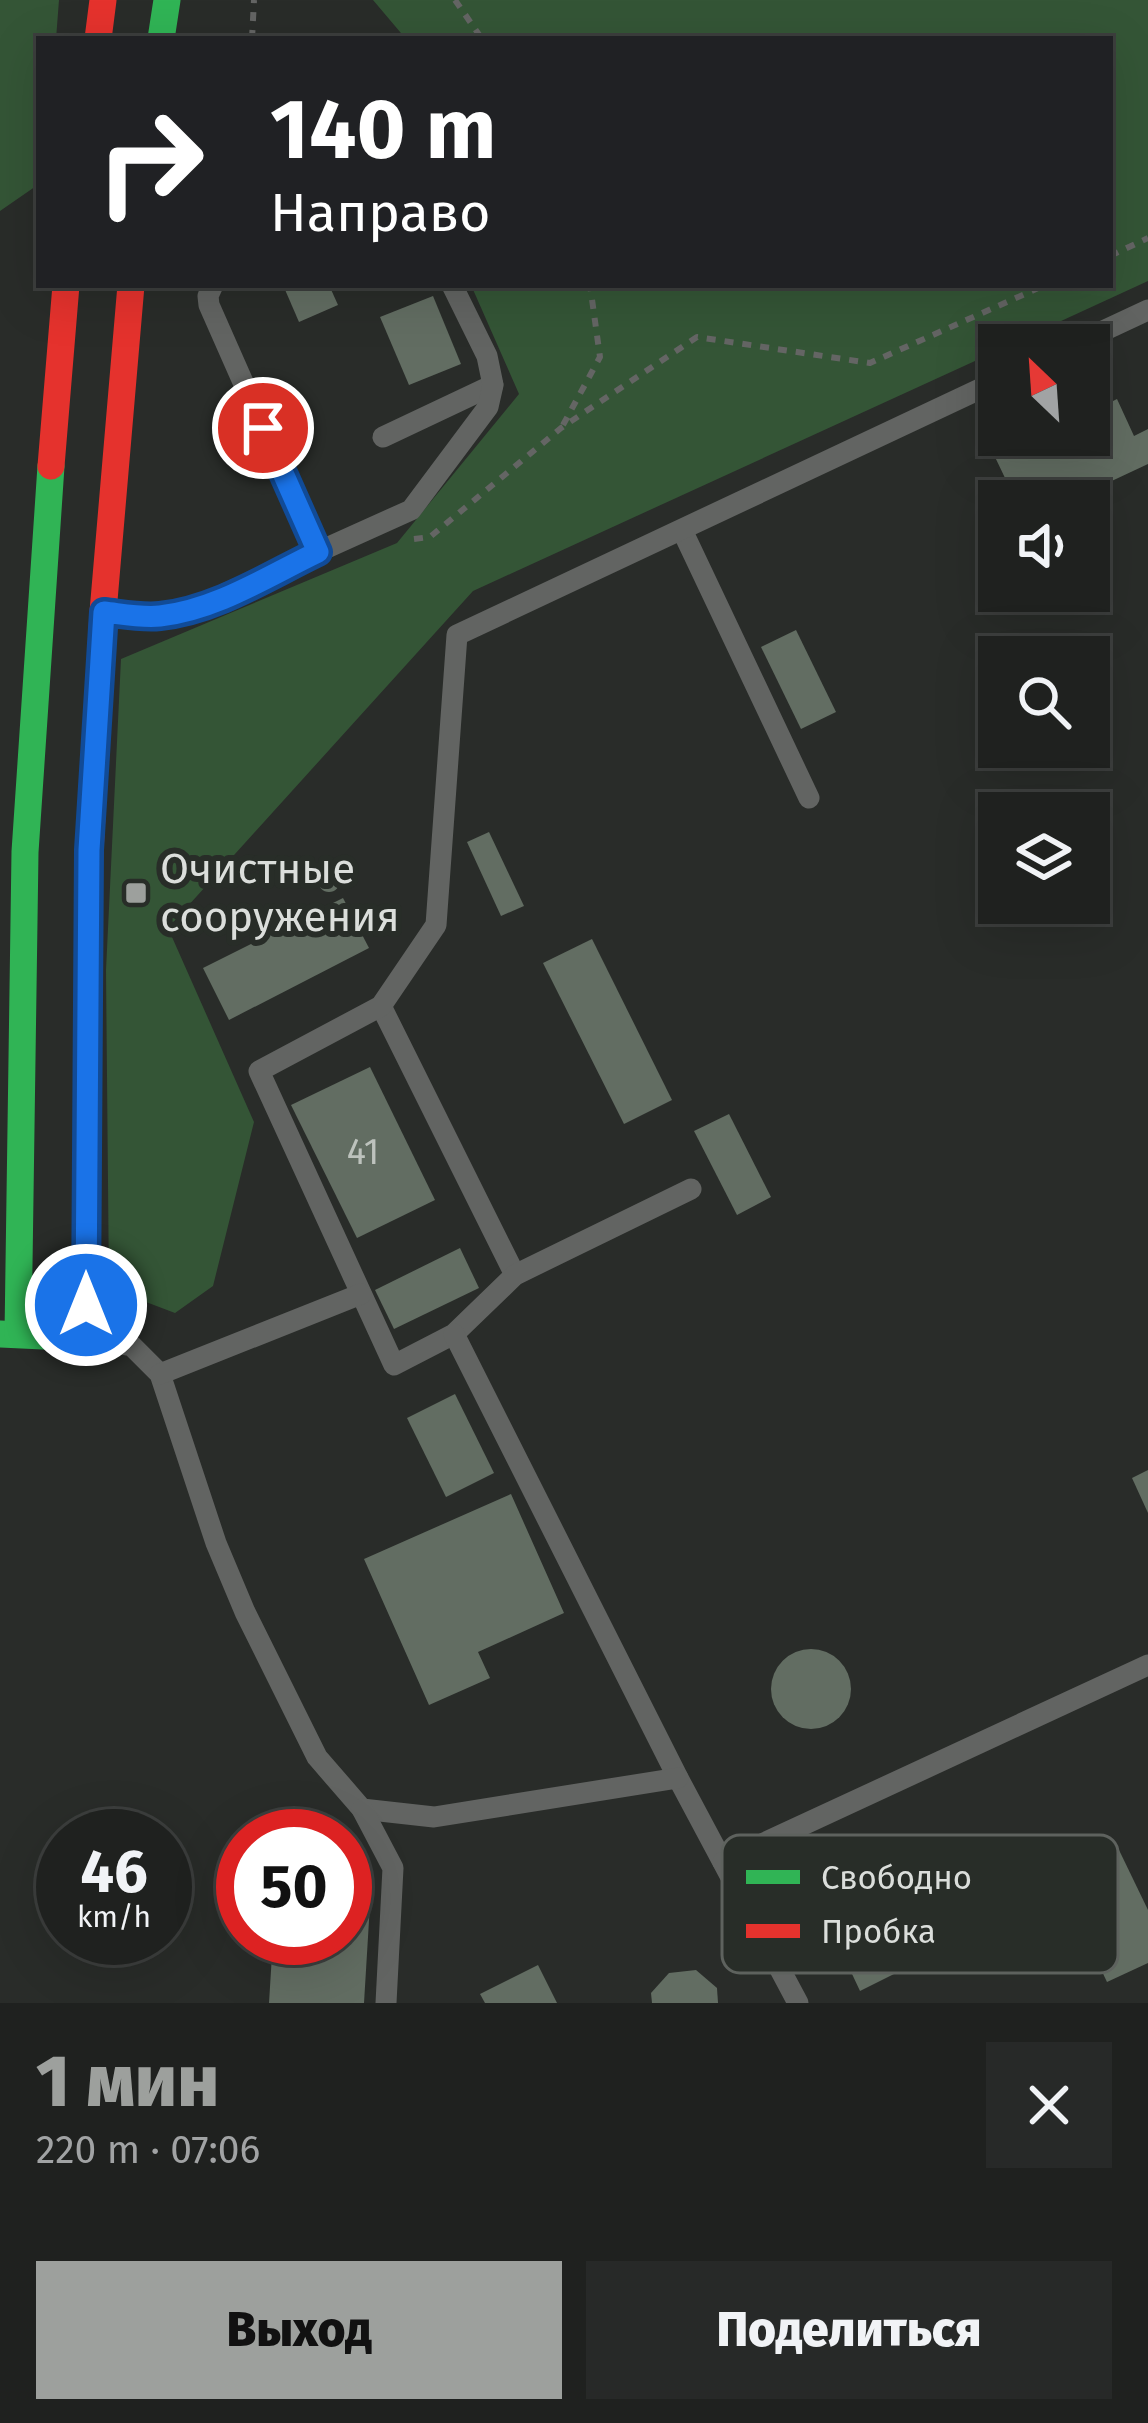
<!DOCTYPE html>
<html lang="ru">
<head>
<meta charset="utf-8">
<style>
	:root { --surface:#1f211f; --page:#272928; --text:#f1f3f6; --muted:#a1a3a4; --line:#3c3e3d; --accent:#9da09d }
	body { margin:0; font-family:"Fira Sans",sans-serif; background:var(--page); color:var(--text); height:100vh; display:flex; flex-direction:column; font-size:45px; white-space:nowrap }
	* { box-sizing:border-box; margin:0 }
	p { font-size:39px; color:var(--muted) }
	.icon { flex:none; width:66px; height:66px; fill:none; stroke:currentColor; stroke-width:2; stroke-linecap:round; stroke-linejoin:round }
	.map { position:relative; height:2003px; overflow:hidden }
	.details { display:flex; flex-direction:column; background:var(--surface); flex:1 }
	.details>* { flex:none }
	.guide { position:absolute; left:36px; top:36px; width:1077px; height:252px; border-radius:0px; box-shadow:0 12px 48px #0002,0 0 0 3px var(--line); background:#202124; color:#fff; overflow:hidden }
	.needle { width:78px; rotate:335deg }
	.controls { position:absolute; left:978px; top:324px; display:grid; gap:24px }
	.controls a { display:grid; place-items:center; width:132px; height:132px; border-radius:0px; background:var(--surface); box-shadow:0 12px 48px #0002,0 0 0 3px var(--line); font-size:60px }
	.speed { position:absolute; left:36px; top:1809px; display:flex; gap:24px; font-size:60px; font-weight:700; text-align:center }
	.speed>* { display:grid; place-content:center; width:156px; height:156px; border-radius:50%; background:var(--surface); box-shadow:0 12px 48px #0002,0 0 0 3px var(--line); line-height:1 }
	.speed small { font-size:30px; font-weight:400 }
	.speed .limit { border:18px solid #d22; background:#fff; color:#111 }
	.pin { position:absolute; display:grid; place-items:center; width:102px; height:102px; color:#fff; margin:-51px; border:6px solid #fff; border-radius:50%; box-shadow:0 3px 12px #0007 }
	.me { position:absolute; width:132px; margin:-66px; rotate:0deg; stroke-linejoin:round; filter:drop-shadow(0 0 9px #0008) }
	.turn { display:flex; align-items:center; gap:42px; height:252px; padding:0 36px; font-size:54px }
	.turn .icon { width:156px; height:156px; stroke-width:2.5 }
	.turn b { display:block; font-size:84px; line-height:102px }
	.round { display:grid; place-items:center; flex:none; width:126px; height:126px; border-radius:0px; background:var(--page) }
	.headline { display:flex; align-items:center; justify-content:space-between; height:204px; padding:0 36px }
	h1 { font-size:72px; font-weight:800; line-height:90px; color:var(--accent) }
	.action { display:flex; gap:24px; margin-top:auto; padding:24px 36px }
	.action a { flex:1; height:138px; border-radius:0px; background:var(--accent); color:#111; font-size:48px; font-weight:800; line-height:138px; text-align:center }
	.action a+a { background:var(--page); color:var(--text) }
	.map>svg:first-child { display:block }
	.green { fill:#345536 }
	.building { fill:#626d62 }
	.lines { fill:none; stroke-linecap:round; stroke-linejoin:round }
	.path { stroke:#646564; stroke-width:6; stroke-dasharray:9 9; stroke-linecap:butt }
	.lane { stroke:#626462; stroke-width:21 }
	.fast { stroke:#30b455; stroke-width:27 }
	.jam { stroke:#e5322d; stroke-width:27 }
	.route-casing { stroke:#114b97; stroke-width:30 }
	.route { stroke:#1a73e8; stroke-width:21 }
	.poi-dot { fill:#9da09d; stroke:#282d28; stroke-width:4.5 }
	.labels { text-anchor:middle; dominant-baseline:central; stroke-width:12; stroke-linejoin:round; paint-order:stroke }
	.number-label { font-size:36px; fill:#bdc2bd }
	.poi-label { font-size:42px; fill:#dbdedb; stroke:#282d28; text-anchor:start }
	.key { fill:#282d28; stroke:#5e625e; stroke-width:3 }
	.key-label { font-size:33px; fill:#dbdedb }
</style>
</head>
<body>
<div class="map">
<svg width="1148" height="2003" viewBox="0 0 1148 2003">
	<rect width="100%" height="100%" fill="#292c29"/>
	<g class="green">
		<path d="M 0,0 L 59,0 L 56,39 L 39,39 L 39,184 L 0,211 Z"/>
		<path d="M 373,0 L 1148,0 L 1148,281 L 1009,345 L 999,345 L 999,350 L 473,591 L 168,928 L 254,1122 L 213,1286 L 175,1313 L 109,1288 L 106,970 L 121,659 L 397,543 L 519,394 L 471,285 L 1110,285 L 1110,39 L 406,39 Z"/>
	</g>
	<g class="building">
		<path d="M 283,285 L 329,285 L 338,305 L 299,322 Z"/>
		<path d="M 433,296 L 461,364 L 409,385 L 380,317 Z"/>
		<path d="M 1117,399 L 1134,436 L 1148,429 L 1148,464 L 1069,501 L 1016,501 L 995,457 L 1041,435 L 1089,435 L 1089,413 Z"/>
		<path d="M 796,630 L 836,712 L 801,729 L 761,647 Z"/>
		<path d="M 489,832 L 524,906 L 501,916 L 467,842 Z"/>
		<circle cx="329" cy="881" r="11"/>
		<path d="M 343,898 L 369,948 L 229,1020 L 203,968 Z"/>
		<path d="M 592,939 L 672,1100 L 624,1124 L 543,963 Z"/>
		<path d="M 370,1067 L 435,1200 L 357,1238 L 291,1105 Z"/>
		<path d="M 729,1114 L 771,1197 L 737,1215 L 694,1131 Z"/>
		<path d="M 460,1248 L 479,1288 L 394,1329 L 375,1290 Z"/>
		<path d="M 455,1394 L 494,1473 L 446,1497 L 407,1418 Z"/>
		<path d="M 1148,1470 L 1148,1513 L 1132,1478 Z"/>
		<path d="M 511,1494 L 564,1613 L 478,1652 L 490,1678 L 429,1705 L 364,1559 Z"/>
		<circle cx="811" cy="1689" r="40"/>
		<path d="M 1119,1850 L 1148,1910 L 1148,1963 L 1107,1982 L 1058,1879 Z"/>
		<path d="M 345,1869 L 372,1871 L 364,2003 L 269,2003 L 273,1938 L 345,1938 Z"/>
		<path d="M 905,1930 L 920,1961 L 860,1991 L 845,1959 Z"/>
		<path d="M 538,1965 L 557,2003 L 485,2003 L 480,1994 Z"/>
		<path d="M 696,1970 L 717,1988 L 718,2003 L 652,2003 L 651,1993 L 669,1973 Z"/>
	</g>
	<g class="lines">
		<g class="path">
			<path d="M 455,0 L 482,39"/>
			<path d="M 252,39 L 254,0"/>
			<path d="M 1110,256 L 1148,238"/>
			<path d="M 563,425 L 600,357 L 590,285"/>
			<path d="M 414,539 L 430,537 L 561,428 L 697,337 L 870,363 L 1045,285"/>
		</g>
		<g class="lane">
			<path d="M 213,285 L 208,296 L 209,305 L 318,552"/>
			<path d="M 1073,345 L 1148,310"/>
			<path d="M 383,437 L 493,385"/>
			<path d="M 682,530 L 809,798"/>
			<path d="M 106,612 L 154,617 L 191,609 L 411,510 L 488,407 L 493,385 L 487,356 L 452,285"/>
			<path d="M 381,1006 L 515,1275"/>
			<path d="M 691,1189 L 515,1275 L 454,1334 L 394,1365 L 259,1071 L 381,1006 L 436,925 L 457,635 L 999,380"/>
			<path d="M 454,1334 L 678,1778 L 798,2003"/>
			<path d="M 88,1338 L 132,1346 L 160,1374 L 216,1543 L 245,1612 L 317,1757 L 362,1809 L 434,1817 L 678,1778"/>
			<path d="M 160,1374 L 361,1294"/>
			<path d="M 362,1809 L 393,1868 L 386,2003"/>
			<path d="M 723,1862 L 1148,1665"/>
		</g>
		<g class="fast">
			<path d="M 161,39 L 167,0"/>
			<path d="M 0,1334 L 86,1338 L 89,871"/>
			<path d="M 18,1334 L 25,852 L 51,466"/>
		</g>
		<g class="jam">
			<path d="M 98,39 L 103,0"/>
			<path d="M 51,466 L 66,285"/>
			<path d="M 89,871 L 103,612 L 131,285"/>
		</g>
	</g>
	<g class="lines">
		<defs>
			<path id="route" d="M 86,1305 L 89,850 L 104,612 C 122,614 142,618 160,616 C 216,610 268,576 318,552 L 263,428"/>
		</defs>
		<use href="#route" class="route-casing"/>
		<use href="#route" class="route"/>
	</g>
	<rect class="poi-dot" x="124" y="881" width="24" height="24" rx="6"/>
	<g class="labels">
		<g class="number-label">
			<text x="363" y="1152">41</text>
		</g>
		<g class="poi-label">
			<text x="160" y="869">Очистные<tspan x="160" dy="48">сооружения</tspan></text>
		</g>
	</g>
	<rect x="722" y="1835" width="396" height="138" rx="18" class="key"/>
	<rect x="746" y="1870" width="54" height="14" fill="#30b455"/>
	<rect x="746" y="1924" width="54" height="14" fill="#e5322d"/>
	<g class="key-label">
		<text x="821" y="1889">Свободно</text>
		<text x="821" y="1943">Пробка</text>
	</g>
</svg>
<div class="controls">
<a><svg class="needle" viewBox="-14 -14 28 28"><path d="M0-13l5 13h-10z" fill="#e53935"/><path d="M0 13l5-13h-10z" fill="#a1a3a4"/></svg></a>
<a><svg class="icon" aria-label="sound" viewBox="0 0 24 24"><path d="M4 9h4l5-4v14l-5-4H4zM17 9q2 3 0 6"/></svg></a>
<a><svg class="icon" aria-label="search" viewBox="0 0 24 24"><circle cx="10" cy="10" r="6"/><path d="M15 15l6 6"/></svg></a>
<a><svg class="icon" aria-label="layers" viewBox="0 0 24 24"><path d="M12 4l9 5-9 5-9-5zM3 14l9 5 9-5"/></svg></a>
</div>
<div class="speed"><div>46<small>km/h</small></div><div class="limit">50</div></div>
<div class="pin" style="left:263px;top:428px;background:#d93025"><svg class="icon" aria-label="arrive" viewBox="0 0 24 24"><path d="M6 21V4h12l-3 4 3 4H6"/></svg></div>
<svg class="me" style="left:86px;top:1305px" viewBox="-20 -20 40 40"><circle r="17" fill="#1a73e8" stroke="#fff" stroke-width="3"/><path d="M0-11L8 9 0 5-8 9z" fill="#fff"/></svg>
<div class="guide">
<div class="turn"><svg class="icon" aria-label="right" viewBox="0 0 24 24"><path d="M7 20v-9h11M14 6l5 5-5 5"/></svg><div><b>140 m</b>Направо</div></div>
</div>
</div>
<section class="details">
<div class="headline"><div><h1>1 мин</h1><p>220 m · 07:06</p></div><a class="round"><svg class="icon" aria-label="close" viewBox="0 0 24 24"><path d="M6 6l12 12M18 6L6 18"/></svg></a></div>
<div class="action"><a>Выход</a><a>Поделиться</a></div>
</section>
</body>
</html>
